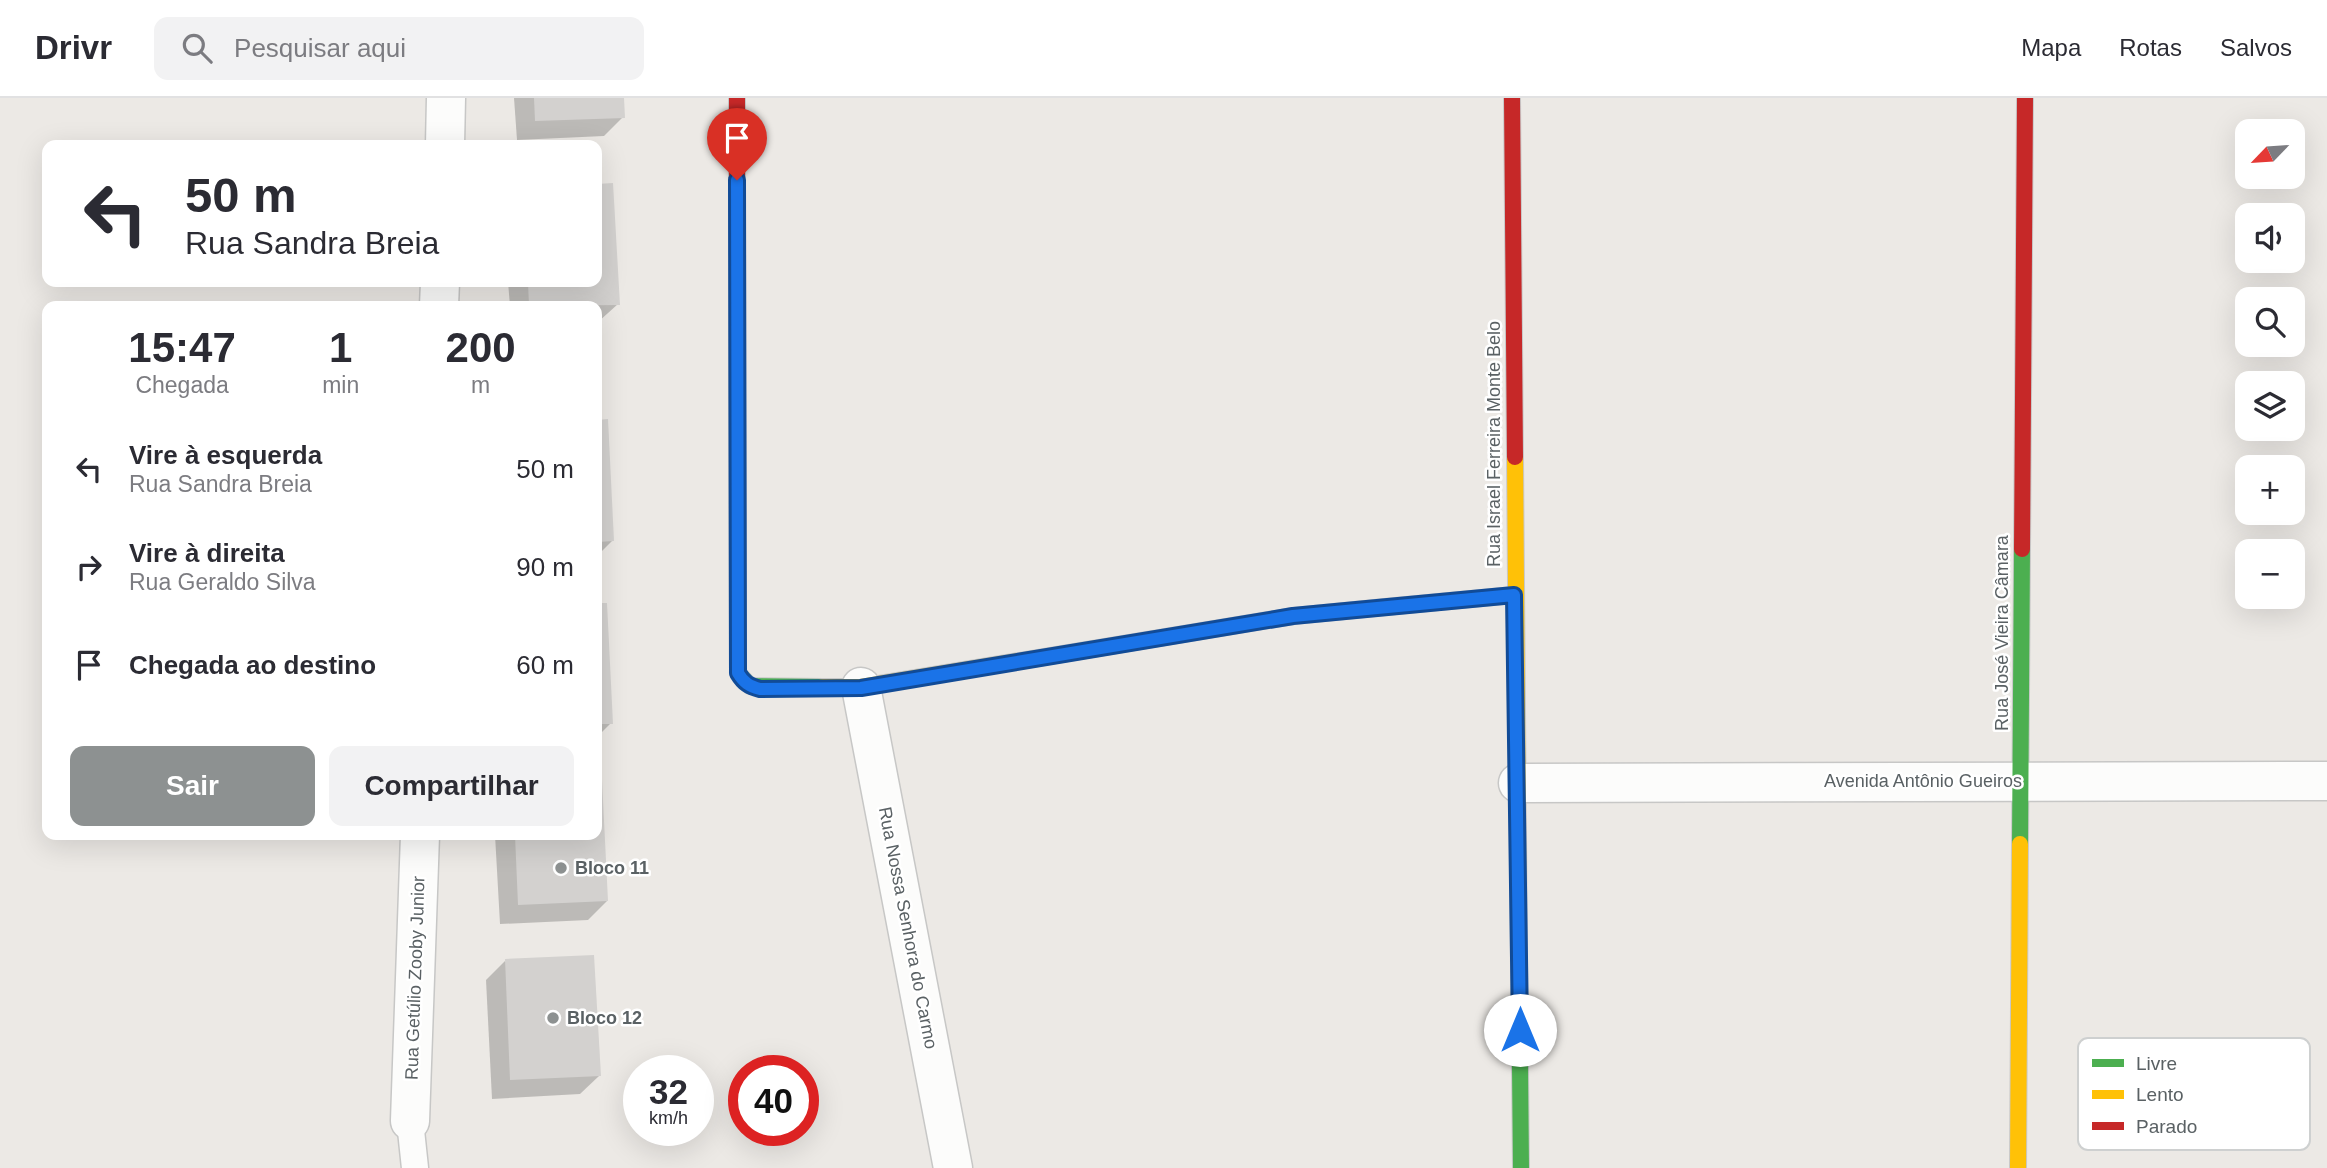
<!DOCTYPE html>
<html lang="pt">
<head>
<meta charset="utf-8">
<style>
	:root { --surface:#fff; --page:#f2f2f3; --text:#2b2b33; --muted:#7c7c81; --line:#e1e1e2; --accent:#8d9191 }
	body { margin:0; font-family:Arial,sans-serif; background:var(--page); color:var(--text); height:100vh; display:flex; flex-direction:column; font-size:26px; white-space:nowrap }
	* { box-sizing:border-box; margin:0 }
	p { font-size:23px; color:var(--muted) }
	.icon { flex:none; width:38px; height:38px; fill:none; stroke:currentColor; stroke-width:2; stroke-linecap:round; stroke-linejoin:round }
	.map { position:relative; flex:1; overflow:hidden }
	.sheet { position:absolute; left:42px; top:203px; width:560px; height:539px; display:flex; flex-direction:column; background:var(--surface); border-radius:14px; box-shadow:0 7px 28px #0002 }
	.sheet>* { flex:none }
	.top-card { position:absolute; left:42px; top:42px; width:560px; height:147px; border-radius:14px; box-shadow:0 7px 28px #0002; background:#fff; color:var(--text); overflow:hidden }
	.needle { width:46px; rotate:245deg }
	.buttons { position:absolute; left:2235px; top:21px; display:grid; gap:14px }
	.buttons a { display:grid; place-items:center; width:70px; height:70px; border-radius:14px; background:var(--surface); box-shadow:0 7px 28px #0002; font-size:35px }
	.speed { position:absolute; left:623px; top:957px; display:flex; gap:14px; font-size:35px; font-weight:700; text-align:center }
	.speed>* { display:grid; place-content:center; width:91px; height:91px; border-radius:50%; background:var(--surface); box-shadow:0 7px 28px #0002; line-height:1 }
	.speed small { font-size:18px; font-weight:400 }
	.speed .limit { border:10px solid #d22; background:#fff; color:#111 }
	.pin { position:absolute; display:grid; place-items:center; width:60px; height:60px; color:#fff; margin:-72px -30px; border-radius:50% 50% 50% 0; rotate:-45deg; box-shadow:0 0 7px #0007 }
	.pin .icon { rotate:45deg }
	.me { position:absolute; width:77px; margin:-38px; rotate:0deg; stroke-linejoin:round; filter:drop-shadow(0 0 5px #0008) }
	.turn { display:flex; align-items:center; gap:24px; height:147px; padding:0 28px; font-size:32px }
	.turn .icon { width:91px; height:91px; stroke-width:2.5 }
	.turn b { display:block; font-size:49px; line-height:60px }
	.eta { display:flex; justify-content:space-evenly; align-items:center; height:119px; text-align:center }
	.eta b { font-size:42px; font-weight:700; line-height:49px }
	.primary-button { display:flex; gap:14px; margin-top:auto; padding:14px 28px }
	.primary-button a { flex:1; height:80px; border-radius:14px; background:var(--accent); color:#fff; font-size:28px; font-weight:700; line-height:80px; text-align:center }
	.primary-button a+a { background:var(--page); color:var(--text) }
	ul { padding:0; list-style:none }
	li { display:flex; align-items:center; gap:21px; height:98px; padding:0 28px }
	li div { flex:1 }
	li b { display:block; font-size:26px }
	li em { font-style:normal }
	header { display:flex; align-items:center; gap:42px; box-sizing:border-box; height:98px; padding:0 35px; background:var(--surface); border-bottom:2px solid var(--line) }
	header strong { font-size:33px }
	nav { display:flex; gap:38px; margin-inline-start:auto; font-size:24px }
	.search { width:490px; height:63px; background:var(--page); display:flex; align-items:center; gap:18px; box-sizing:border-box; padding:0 24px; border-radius:14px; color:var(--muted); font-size:26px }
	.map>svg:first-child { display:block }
	.shadow { fill:#0003 }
	.building { fill:#d3d1cf }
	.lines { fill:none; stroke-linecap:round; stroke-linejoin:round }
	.lane-casing { stroke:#c7c7c6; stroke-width:29 }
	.street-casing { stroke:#c7c7c6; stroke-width:41 }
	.fast-casing { stroke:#c8c8c8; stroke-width:18 }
	.slow-casing { stroke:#c8c8c8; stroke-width:18 }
	.jam-casing { stroke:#c8c8c8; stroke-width:18 }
	.lane { stroke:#fcfcfb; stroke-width:26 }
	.street { stroke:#fcfcfb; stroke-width:38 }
	.fast { stroke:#4caf50; stroke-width:16 }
	.slow { stroke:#ffc107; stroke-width:16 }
	.jam { stroke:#c62828; stroke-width:16 }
	.route-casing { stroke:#114b97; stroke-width:18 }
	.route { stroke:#1a73e8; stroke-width:12 }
	.poi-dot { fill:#8d9191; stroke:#fff; stroke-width:2.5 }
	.labels { text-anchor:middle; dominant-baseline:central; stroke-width:5; stroke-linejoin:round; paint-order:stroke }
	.street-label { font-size:18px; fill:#5a6164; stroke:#fff }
	.poi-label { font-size:18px; font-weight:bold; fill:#5a6164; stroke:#fff; text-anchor:start }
	.key { fill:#fff; stroke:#ced0d0; stroke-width:2 }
	.key-label { font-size:19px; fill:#5a6164 }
</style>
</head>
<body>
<header>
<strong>Drivr</strong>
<div class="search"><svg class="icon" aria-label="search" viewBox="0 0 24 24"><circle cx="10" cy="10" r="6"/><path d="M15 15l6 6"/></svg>Pesquisar aqui</div>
<nav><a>Mapa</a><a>Rotas</a><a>Salvos</a></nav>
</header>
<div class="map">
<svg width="2327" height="1070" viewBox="0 0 2327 1070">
	<rect width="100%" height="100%" fill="#ece9e5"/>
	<g class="shadow">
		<path d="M 514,0 L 622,0 L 623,19 L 604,38 L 517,42 Z"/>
		<path d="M 611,87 L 618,206 L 597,225 L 597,208 L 510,208 L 508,184 L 597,184 L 597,88 Z"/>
		<path d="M 606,323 L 612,443 L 597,458 L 597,324 Z"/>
		<path d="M 597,507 L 605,507 L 611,625 L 597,639 Z"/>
		<path d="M 597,684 L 600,684 L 607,803 L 588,822 L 500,826 L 495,737 L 597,737 Z"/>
		<path d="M 505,863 L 599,978 L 580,996 L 492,1001 L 486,882 Z"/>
	</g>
	<g class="building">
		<path d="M 534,0 L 624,0 L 625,20 L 535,23 Z"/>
		<path d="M 613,85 L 620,207 L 529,208 L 528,184 L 597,184 L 597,86 Z"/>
		<path d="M 608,321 L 614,443 L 597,444 L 597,322 Z"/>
		<path d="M 597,505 L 607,505 L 613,626 L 597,626 Z"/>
		<path d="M 597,682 L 602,682 L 608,803 L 518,807 L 515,737 L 597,737 Z"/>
		<path d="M 594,857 L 601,978 L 510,982 L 505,861 Z"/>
	</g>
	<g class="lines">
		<defs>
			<path id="lane" d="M 410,1023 L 415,1070"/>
			<g id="street">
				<path d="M 445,47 L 446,0"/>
				<path d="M 439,208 L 440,184"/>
				<path d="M 861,589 L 953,1070"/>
				<path d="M 1518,685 L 2327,683"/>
				<path d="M 410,1023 L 420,737"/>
			</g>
			<g id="fast">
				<path d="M 737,285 L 738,575 L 750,588 L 823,589"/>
				<path d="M 2020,746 L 2022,451"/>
				<path d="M 1519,867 L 1521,1070"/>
			</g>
			<g id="slow">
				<path d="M 1515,359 L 1519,867"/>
				<path d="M 823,589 L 861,589 L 1293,518 L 1385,509"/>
				<path d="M 2018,1070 L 2020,746"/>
			</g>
			<g id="jam">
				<path d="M 737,0 L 737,285"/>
				<path d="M 1512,0 L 1515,359"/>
				<path d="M 2022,451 L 2025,0"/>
				<path d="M 1385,509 L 1514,497"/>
			</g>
		</defs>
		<use href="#lane" class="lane-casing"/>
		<use href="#street" class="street-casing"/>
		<use href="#fast" class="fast-casing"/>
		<use href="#slow" class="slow-casing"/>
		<use href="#jam" class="jam-casing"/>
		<use href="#lane" class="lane"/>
		<use href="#street" class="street"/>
		<use href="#fast" class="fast"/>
		<use href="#slow" class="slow"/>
		<use href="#jam" class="jam"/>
	</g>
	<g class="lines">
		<defs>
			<path id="route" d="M 737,82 L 738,575 C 744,585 749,588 760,591 L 861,590 L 1293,518 L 1514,497 L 1520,932"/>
		</defs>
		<use href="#route" class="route-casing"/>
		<use href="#route" class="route"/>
	</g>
	<g class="poi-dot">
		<circle cx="561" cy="770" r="7"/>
		<circle cx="553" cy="920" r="7"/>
	</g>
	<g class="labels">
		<g class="street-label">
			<text transform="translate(1494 346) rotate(-90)">Rua Israel Ferreira Monte Belo</text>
			<text transform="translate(2002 535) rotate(-90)">Rua José Vieira Câmara</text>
			<text x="1923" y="683">Avenida Antônio Gueiros</text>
			<text transform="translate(908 830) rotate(79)">Rua Nossa Senhora do Carmo</text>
			<text transform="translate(415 880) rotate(-88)">Rua Getúlio Zooby Junior</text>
		</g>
		<g class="poi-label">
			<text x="575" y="770">Bloco 11</text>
			<text x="567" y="920">Bloco 12</text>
		</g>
	</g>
	<rect x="2078" y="940" width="232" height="112" rx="10" class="key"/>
	<rect x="2092" y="961" width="32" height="8" fill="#4caf50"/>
	<rect x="2092" y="992" width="32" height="9" fill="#ffc107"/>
	<rect x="2092" y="1024" width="32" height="8" fill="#c62828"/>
	<g class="key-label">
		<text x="2136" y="972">Livre</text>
		<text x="2136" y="1003">Lento</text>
		<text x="2136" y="1035">Parado</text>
	</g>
</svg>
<div class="buttons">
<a><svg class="needle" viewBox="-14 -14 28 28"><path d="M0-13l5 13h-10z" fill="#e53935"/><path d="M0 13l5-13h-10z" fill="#7c7c81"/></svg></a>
<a><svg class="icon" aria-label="sound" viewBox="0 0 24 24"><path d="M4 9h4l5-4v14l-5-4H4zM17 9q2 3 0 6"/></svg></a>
<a><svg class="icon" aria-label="search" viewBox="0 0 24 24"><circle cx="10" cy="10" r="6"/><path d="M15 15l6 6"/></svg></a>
<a><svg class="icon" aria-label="layers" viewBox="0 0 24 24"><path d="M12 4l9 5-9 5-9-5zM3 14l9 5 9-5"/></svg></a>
<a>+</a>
<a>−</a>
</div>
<div class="speed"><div>32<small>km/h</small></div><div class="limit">40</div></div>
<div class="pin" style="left:737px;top:82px;background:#d93025"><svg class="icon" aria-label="arrive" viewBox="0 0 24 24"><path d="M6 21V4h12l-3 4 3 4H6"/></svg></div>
<svg class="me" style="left:1520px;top:932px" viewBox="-20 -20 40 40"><circle r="19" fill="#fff"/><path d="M0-13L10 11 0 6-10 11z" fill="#1a73e8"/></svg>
<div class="top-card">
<div class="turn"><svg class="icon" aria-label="left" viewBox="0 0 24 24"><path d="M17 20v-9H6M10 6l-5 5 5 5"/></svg><div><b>50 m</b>Rua Sandra Breia</div></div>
</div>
<section class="sheet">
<div class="eta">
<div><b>15:47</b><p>Chegada</p></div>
<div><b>1</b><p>min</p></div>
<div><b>200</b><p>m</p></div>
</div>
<ul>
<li><svg class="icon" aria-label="left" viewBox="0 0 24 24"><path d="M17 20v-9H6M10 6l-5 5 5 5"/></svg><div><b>Vire à esquerda</b><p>Rua Sandra Breia</p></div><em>50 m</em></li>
<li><svg class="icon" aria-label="right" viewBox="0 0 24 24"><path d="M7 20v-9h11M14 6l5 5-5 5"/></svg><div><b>Vire à direita</b><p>Rua Geraldo Silva</p></div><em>90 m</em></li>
<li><svg class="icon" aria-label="arrive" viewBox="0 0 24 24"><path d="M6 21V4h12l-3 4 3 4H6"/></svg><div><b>Chegada ao destino</b></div><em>60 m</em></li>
</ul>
<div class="primary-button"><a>Sair</a><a>Compartilhar</a></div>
</section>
</div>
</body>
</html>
